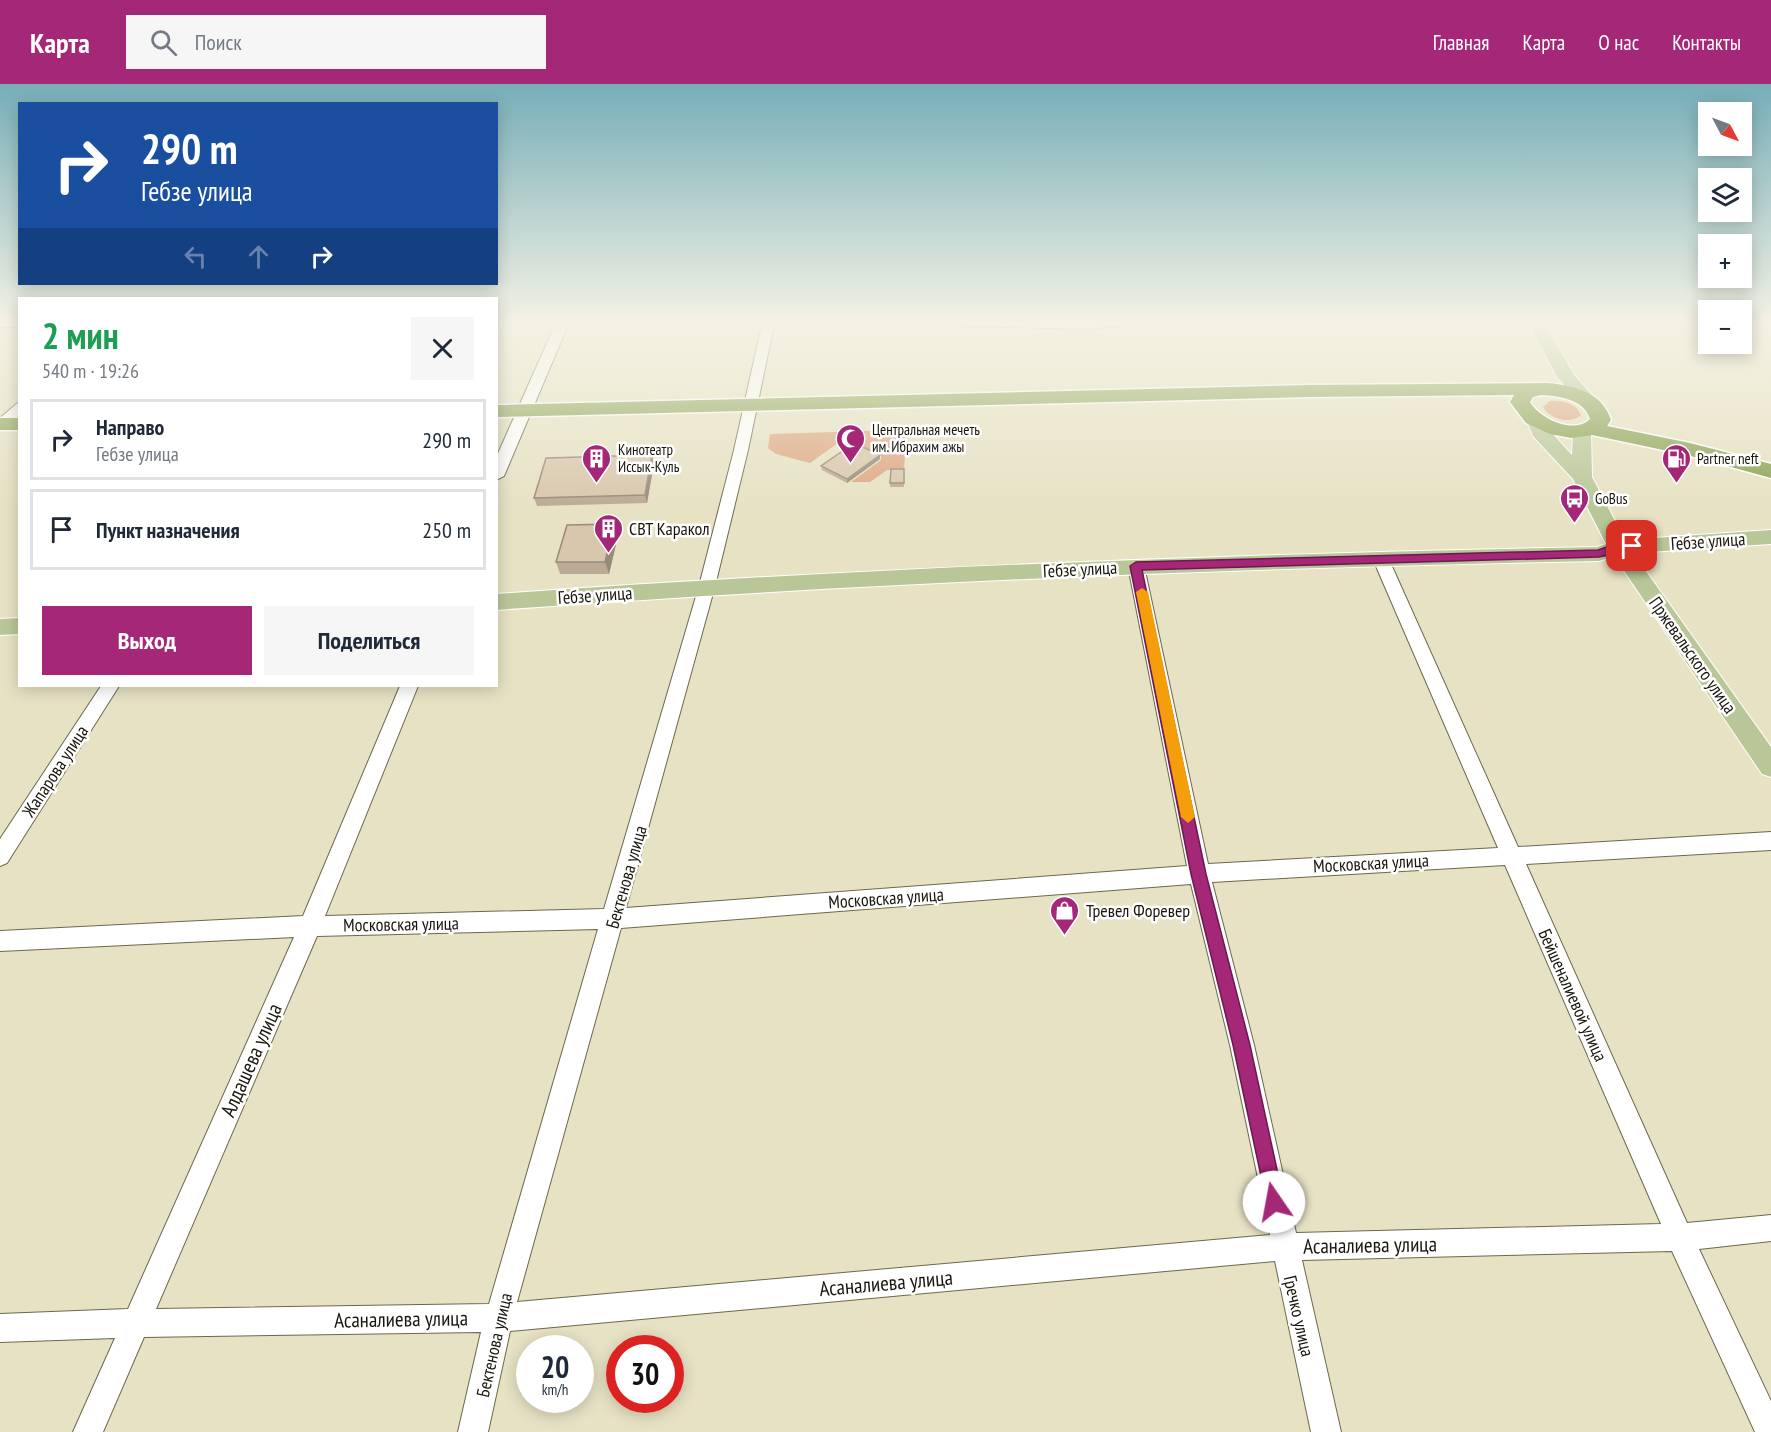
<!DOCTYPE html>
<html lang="ru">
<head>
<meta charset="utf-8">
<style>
	:root { --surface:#fff; --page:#f6f6f7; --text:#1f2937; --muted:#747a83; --line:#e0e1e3; --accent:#a52778 }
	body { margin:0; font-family:"PT Sans Narrow",sans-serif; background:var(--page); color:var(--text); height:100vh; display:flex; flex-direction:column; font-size:22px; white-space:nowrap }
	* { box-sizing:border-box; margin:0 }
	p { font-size:20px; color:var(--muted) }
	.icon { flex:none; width:33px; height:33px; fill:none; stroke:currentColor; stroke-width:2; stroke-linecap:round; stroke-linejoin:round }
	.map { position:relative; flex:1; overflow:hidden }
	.details { position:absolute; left:18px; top:213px; width:480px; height:390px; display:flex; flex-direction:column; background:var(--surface); border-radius:0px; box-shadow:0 3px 15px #0003 }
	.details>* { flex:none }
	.guide { position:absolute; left:18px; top:18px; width:480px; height:183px; border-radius:0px; box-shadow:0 3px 15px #0003; background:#1a4fa0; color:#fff; overflow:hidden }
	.needle { width:39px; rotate:131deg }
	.tools { position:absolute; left:1698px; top:18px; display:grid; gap:12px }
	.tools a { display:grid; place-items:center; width:54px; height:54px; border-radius:0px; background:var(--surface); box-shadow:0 3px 15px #0003; font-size:30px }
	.speed { position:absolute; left:516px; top:1251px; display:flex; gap:12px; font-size:30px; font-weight:700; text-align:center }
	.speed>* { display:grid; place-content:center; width:78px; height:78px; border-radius:50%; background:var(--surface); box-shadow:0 3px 15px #0003; line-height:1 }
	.speed small { font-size:15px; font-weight:400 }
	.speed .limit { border:9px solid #d22; background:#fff; color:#111 }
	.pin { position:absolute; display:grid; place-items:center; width:51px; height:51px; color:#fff; margin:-26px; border-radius:12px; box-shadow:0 3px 9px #0006 }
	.me { position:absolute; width:66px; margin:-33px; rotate:348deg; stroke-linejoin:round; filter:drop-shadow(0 0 4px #0008) }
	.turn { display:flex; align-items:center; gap:21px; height:126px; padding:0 24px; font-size:27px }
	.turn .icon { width:78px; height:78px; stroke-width:2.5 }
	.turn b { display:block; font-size:42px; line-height:51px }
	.lanes { display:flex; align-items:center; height:57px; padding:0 24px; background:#0003; justify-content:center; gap:30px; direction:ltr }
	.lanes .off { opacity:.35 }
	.round { display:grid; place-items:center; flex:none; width:63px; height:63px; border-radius:0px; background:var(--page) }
	.summary { display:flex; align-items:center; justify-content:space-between; height:102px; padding:0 24px }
	h1 { font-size:36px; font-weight:700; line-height:45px; color:#1e9e55 }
	.action { display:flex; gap:12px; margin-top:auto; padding:12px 24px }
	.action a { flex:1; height:69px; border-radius:0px; background:var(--accent); color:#fff; font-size:24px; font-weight:700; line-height:69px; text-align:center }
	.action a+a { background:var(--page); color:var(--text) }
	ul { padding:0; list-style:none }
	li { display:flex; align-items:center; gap:18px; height:81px; margin:0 12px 9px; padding:0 12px; border:3px solid var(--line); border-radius:0px }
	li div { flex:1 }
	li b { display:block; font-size:22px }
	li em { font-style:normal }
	header { display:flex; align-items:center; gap:36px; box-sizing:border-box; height:84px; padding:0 30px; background:var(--accent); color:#fff }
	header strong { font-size:28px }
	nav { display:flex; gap:33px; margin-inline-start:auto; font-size:21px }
	.search { width:420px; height:54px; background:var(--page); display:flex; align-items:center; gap:15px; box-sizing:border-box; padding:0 21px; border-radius:0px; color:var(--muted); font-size:22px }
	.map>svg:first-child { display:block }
	.green { fill:#dea783 }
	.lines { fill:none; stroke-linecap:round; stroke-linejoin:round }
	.minor-casing { stroke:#6c684d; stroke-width:2 }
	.major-casing { stroke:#fff; stroke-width:2 }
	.highway-casing { stroke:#fff; stroke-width:3 }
	.minor { fill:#fff; fill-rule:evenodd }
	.major { fill:#b9c798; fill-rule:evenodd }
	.highway { fill:#8aa253; fill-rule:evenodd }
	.wall { fill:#bbab95 }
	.shaded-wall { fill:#988b79 }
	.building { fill:#d9c7ad; stroke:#988b79; stroke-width:1.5 }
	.route { fill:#a52778; stroke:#6b194e; stroke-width:1.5 }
	.slow { fill:#f59e0b }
	.labels { text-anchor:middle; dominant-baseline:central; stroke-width:5; stroke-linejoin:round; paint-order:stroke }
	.far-poi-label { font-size:15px; fill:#18160c; stroke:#fff; text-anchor:start }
	.poi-label { font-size:18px; fill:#18160c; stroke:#fff; text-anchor:start }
	.street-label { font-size:18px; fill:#18160c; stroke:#fff }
	.near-street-label { font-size:21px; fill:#18160c; stroke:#fff }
</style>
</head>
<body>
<header>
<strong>Карта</strong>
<div class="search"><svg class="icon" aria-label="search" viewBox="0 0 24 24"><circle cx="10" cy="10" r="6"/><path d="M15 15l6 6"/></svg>Поиск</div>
<nav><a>Главная</a><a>Карта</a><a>О нас</a><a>Контакты</a></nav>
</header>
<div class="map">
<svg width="1771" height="1348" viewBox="0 0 1771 1348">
	<rect width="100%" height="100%" fill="#e7e2c4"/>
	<g class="green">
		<path d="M 1550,317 C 1562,316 1576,319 1581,331 C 1570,341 1550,335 1543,323 Z"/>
		<path d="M 898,346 L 906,354 L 904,386 L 887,386 L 870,398 L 851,398 L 881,376 L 881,372 L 858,361 L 838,359 L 810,379 L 776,370 L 768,364 L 770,350 Z"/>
	</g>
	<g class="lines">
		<defs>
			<g id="minor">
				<rect x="0" y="236" width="20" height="7"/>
				<path d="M 496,236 L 708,236 L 702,240 L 568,241 L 504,392 L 496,396 L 496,374 L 555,241 L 496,242 Z"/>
				<path d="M 763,236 L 775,236 L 748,366 L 715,502 L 626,824 L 1187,782 L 1128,482 L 1136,477 L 1144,482 L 1208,780 L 1498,764 L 1372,473 L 1380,468 L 1386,469 L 1518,763 L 1771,748 L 1771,766 L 1526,780 L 1687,1139 L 1771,1131 L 1771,1157 L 1699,1165 L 1771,1317 L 1771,1348 L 1755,1348 L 1672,1167 L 1302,1176 L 1341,1348 L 1311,1348 L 1275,1177 L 510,1247 L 488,1348 L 458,1348 L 481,1248 L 144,1253 L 103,1348 L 73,1348 L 115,1254 L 0,1258 L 0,1230 L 128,1225 L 294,853 L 0,867 L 0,847 L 303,832 L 400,602 L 418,602 L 325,832 L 604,825 L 699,502 L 734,366 ZM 1505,781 L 1661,1140 L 1296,1149 L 1254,961 L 1212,798 ZM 1191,800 L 1230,961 L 1270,1151 L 517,1218 L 621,844 ZM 598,845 L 489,1220 L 156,1225 L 317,852 Z"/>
				<path d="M 878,236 L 1142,236 L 1136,240 L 1088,245 L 884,240 Z"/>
				<path d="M 20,317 L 20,330 L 7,343 L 0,344 L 0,334 Z"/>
				<path d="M 101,602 L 119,602 L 7,779 L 0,782 L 0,755 Z"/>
			</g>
			<g id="major">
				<path d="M 1527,236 L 1543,236 L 1574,291 L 1599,319 L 1596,323 L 1584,323 L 1557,293 Z"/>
				<path d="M 1536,331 L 1543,333 L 1549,346 L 1572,371 L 1573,347 L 1582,341 L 1589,343 L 1591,347 L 1592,393 L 1625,456 L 1771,446 L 1771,460 L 1633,469 L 1771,663 L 1771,693 L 1762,690 L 1614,472 L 1599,477 C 1231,484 864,499 496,526 L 496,510 C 863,484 1230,470 1597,463 L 1606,460 L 1573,395 L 1533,352 L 1527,337 Z"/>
				<path d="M 20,534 L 20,550 L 0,551 L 0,535 Z"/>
			</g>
			<g id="highway">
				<path d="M 1548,299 C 1575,302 1602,308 1611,336 L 1607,342 L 1690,359 L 1771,380 L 1771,394 L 1687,371 L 1592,351 L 1571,354 L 1550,350 L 1526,339 L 1510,318 L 1514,311 L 1308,313 L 496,333 L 496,321 L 1308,301 ZM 1541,311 C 1559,312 1584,315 1590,335 C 1574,351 1540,335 1530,318 L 1533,313 Z"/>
				<rect x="0" y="334" width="20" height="12"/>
			</g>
		</defs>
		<use href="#minor" class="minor-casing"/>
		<use href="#major" class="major-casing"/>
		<use href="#highway" class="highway-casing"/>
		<use href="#minor" class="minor"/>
		<use href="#major" class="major"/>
		<use href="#highway" class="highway"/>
	</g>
	<g class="wall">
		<path d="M 880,371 L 880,375 L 847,399 L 822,386 L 821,382 Z"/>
		<path d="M 654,379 L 647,419 L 537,422 L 534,414 Z"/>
		<path d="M 891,385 L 904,385 L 904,403 L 890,403 Z"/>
		<path d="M 614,440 L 618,452 L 609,490 L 560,490 L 556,478 Z"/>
	</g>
	<g class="shaded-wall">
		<path d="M 652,371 L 654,379 L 647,419 L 645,411 Z"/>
		<path d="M 880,371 L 880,375 L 847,399 L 847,395 Z"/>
		<path d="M 614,440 L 618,452 L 609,490 L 605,478 Z"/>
	</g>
	<g class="building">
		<path d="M 854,359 L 880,371 L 847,395 L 821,382 Z"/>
		<path d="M 652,371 L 645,411 L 534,414 L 546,374 Z"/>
		<path d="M 891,385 L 904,385 L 904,399 L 890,399 Z"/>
		<path d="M 614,440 L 605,478 L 556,478 L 567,441 Z"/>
	</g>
	<linearGradient id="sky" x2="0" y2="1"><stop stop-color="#76aeb8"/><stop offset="0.56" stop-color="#f4f2e4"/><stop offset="1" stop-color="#f4f2e4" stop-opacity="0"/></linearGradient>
	<rect width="1771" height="425" fill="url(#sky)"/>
	<path class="route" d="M 1632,458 L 1637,462 L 1636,465 L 1599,473 L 1142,486 L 1206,790 L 1250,961 L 1284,1118 L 1281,1125 L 1274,1128 L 1268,1125 L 1233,961 L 1191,790 L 1130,482 L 1136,478 L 1598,466 L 1618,459 Z"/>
	<path class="slow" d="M 1142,504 L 1148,508 L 1195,733 L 1188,739 L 1181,733 L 1136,508 Z"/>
	<defs>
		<symbol id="mosque-pin" viewBox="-11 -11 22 30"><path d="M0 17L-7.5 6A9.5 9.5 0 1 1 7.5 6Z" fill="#a52778" stroke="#fff"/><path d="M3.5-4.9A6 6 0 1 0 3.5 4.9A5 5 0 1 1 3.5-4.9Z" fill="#fff"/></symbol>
		<symbol id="building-pin" viewBox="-11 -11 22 30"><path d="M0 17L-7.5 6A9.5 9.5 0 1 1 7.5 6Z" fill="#a52778" stroke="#fff"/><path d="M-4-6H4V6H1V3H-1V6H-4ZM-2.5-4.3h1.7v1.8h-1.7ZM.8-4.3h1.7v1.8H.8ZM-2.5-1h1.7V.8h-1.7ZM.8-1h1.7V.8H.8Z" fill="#fff"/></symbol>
		<symbol id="fuel-pin" viewBox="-11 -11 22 30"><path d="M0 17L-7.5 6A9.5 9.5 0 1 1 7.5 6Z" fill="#a52778" stroke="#fff"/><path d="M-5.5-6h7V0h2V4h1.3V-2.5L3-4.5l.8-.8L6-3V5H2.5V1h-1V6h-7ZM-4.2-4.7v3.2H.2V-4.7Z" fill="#fff"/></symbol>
		<symbol id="bus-pin" viewBox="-11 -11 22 30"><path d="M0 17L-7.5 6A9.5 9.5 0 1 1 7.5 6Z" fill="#a52778" stroke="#fff"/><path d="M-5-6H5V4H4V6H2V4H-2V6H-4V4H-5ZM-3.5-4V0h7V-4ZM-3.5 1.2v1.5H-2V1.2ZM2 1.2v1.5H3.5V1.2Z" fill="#fff"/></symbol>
		<symbol id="shop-pin" viewBox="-11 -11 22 30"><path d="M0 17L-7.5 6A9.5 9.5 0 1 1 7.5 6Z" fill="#a52778" stroke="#fff"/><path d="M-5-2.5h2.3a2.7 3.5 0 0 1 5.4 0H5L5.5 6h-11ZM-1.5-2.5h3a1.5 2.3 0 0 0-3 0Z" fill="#fff"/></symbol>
	</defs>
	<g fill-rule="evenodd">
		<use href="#mosque-pin" x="834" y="338" width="33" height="45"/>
		<use href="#building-pin" x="580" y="358" width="33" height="45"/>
		<use href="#fuel-pin" x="1660" y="358" width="33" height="45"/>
		<use href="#bus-pin" x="1558" y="398" width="33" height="45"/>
		<use href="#building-pin" x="592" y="428" width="33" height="45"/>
		<use href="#shop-pin" x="1048" y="810" width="33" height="45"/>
	</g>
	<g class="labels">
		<g class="far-poi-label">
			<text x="872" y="345">Центральная мечеть<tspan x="872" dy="17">им. Ибрахим ажы</tspan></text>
			<text x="618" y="365">Кинотеатр<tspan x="618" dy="17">Иссык-Куль</tspan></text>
			<text x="1697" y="374">Partner neft</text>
			<text x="1595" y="414">GoBus</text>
		</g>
		<g class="poi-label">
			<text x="629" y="444">СВТ Каракол</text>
			<text x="1086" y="826">Тревел Форевер</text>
		</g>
		<g class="street-label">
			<text transform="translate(1708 457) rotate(-4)">Гебзе улица</text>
			<text transform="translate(1080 485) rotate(-3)">Гебзе улица</text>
			<text transform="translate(595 511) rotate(-4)">Гебзе улица</text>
			<text transform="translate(1693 571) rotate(55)">Пржевальского улица</text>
			<text transform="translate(55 687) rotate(-57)">Жапарова улица</text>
			<text transform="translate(1371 779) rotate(-3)">Московская улица</text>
			<text transform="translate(626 793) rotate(-74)">Бектенова улица</text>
			<text transform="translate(886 814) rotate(-4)">Московская улица</text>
			<text transform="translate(401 840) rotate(-1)">Московская улица</text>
			<text transform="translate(1573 911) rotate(66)">Бейшеналиевой улица</text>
			<text transform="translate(1299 1232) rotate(77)">Гречко улица</text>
			<text transform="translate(494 1261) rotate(-77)">Бектенова улица</text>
		</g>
		<g class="near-street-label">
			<text transform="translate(251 976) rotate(-66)">Алдашева улица</text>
			<text transform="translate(1370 1161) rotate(-1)">Асаналиева улица</text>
			<text transform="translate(886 1199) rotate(-5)">Асаналиева улица</text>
			<text transform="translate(401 1235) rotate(-1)">Асаналиева улица</text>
		</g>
	</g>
</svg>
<div class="tools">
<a><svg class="needle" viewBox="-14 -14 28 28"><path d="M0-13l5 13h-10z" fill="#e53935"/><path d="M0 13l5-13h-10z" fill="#747a83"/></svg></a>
<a><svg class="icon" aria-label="layers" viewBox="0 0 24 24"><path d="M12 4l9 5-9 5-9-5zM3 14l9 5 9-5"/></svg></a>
<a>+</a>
<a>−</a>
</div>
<div class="speed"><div>20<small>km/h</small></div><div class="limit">30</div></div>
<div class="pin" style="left:1632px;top:462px;background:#d93025"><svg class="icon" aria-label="arrive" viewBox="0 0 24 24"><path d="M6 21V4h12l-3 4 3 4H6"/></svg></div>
<svg class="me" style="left:1274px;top:1118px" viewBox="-20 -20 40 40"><circle r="19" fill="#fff"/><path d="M0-13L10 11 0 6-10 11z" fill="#a52778"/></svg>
<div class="guide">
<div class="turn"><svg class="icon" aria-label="right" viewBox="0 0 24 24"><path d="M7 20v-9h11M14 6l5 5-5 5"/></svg><div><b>290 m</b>Гебзе улица</div></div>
<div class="lanes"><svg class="icon off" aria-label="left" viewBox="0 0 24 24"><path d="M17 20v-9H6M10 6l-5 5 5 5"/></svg><svg class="icon off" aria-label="ahead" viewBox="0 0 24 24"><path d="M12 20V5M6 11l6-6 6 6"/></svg><svg class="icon" aria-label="right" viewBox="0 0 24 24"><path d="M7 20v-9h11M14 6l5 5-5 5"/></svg></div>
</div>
<section class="details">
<div class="summary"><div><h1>2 мин</h1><p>540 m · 19:26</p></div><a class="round"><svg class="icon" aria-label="close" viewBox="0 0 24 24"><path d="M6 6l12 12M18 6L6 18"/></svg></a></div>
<ul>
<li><svg class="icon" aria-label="right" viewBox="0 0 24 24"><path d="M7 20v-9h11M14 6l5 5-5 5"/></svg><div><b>Направо</b><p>Гебзе улица</p></div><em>290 m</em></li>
<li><svg class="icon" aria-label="arrive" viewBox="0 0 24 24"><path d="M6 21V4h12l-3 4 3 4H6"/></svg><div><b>Пункт назначения</b></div><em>250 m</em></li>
</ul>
<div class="action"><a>Выход</a><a>Поделиться</a></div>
</section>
</div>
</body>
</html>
